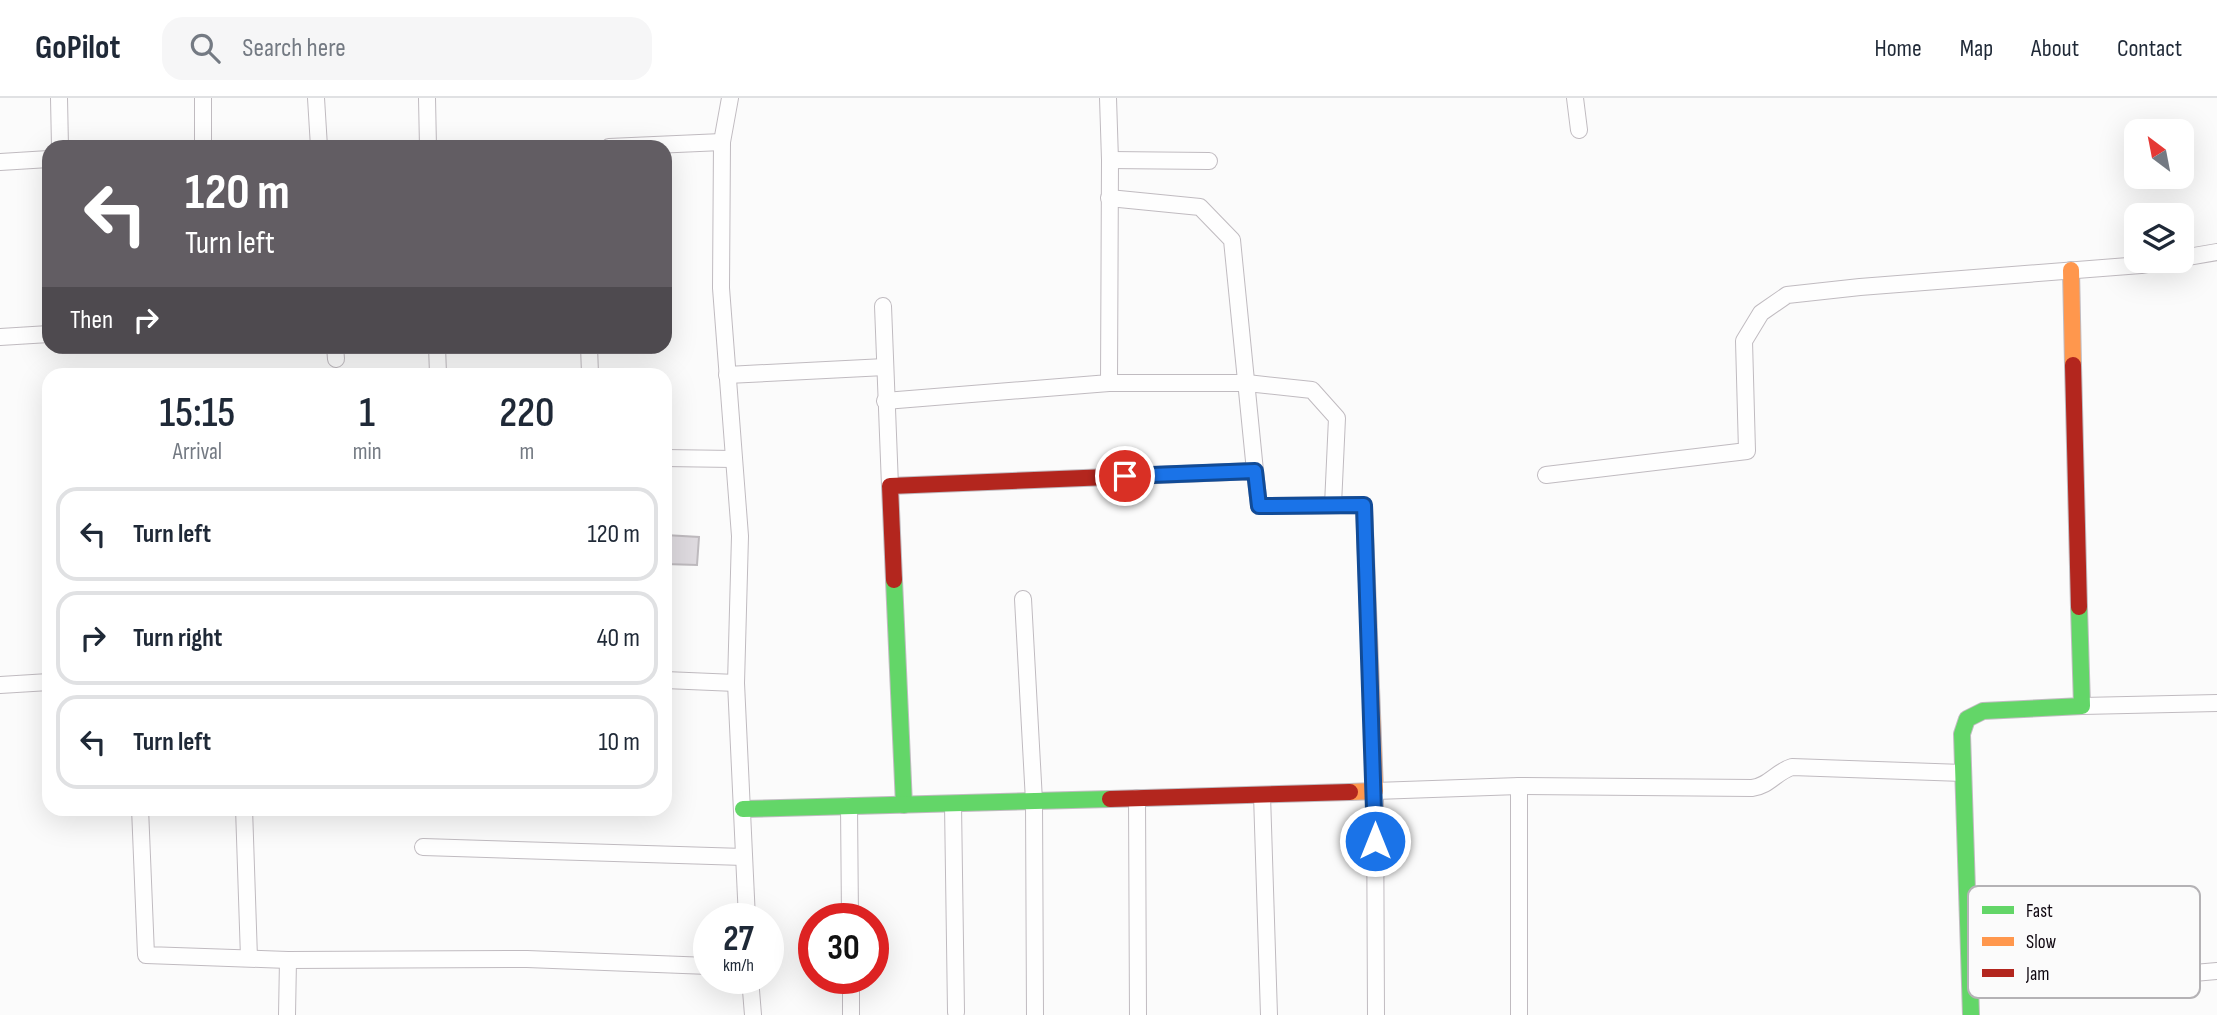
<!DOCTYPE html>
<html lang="en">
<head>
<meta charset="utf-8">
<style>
	:root { --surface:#fff; --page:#f6f6f7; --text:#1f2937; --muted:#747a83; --line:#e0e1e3 }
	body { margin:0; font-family:"Sofia Sans Condensed",sans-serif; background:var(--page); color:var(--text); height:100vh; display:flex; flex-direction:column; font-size:26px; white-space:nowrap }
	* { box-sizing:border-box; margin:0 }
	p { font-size:23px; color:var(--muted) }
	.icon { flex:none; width:38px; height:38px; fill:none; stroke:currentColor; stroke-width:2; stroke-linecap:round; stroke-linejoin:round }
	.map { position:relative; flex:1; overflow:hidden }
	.sheet { position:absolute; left:42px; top:270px; width:630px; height:448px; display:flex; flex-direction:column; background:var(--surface); border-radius:21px; box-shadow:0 7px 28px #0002 }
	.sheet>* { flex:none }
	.hud { position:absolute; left:42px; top:42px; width:630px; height:214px; border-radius:21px; box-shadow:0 7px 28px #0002; background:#625d63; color:#fff; overflow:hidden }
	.needle { width:46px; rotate:328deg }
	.fabs { position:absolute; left:2124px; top:21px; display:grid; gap:14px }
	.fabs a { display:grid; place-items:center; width:70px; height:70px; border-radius:14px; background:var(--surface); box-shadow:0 7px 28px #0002; font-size:35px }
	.speed { position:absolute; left:693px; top:805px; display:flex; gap:14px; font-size:35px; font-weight:700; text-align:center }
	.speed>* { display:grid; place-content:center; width:91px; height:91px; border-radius:50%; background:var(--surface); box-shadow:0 7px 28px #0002; line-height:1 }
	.speed small { font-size:18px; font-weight:400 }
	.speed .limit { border:10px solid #d22; background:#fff; color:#111 }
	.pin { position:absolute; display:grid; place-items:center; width:60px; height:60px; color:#fff; margin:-30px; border:4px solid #fff; border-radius:50%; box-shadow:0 2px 7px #0007 }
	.me { position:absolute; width:77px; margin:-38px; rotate:0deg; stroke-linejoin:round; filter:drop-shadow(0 0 5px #0008) }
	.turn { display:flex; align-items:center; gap:24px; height:147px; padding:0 28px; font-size:32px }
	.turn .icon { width:91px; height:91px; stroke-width:2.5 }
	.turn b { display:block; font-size:49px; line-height:60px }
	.then { display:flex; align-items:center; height:66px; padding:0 28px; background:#0003; gap:14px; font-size:26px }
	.eta { display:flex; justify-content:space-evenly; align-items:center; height:119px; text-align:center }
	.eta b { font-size:42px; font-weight:600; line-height:49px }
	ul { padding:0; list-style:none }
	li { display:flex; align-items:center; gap:21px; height:94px; margin:0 14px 10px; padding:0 14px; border:4px solid var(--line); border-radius:21px }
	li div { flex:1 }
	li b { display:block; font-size:26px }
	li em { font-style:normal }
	header { display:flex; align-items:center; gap:42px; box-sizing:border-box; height:98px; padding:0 35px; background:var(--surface); border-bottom:2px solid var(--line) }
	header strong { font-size:33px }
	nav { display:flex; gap:38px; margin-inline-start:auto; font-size:24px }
	.search { width:490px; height:63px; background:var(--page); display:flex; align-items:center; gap:18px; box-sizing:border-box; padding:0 24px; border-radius:21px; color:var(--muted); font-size:26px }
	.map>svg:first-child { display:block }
	.building { fill:#dedadf; stroke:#bebabe; stroke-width:2 }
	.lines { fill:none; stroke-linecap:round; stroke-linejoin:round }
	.street-casing { stroke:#c0bbc0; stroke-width:18 }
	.fast-casing { stroke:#c0bbc0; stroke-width:18 }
	.slow-casing { stroke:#c0bbc0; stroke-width:18 }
	.jam-casing { stroke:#c0bbc0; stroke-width:18 }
	.street { stroke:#fefefe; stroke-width:16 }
	.fast { stroke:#63d668; stroke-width:16 }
	.slow { stroke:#ff974d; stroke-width:16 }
	.jam { stroke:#b3261e; stroke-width:16 }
	.route-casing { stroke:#114b97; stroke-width:18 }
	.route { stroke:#1a73e8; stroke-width:12 }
	.key { fill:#fbfbfb; stroke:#b4b2b5; stroke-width:2 }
	.key-label { font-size:19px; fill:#100811 }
</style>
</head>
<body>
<header>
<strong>GoPilot</strong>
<div class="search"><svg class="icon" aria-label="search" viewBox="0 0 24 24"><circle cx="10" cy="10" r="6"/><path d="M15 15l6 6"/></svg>Search here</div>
<nav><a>Home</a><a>Map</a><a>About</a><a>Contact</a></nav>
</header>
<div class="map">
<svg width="2217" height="917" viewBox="0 0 2217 917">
	<rect width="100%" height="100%" fill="#fbfbfb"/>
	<path class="building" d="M 665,437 L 699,439 L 697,467 L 665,466 Z"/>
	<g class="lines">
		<defs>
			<g id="street">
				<path d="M 59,0 L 60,49"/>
				<path d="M 203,0 L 203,49"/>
				<path d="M 316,0 L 319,49"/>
				<path d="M 427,0 L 428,49"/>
				<path d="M 730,0 L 722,44 L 721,190 L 740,438 L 736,585 L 747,821"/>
				<path d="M 1575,0 L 1579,32"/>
				<path d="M 609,49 L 722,44"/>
				<path d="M 1110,62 L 1209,63"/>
				<path d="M 0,64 L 49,61"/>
				<path d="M 1109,100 L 1200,109 L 1232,142 L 1255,373"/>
				<path d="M 2182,160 L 2217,154"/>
				<path d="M 883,208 L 890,388"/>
				<path d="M 0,239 L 49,236"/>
				<path d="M 335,248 L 336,261"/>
				<path d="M 437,248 L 438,276"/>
				<path d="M 589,248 L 590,276"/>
				<path d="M 727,277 L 885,269"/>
				<path d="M 1109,285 L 1247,285 L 1312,292 L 1337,320 L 1333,407"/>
				<path d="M 885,303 L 1109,285 L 1110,62 L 1108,0"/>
				<path d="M 665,360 L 733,361"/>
				<path d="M 1546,377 L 1747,353 L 1744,243 L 1761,215 L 1787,197 L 1860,189 L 2141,167 L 2165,163"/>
				<path d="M 1023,501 L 1034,703 L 1035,917"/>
				<path d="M 665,582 L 736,585"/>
				<path d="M 0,587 L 49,584"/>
				<path d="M 2082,608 L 2217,605"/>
				<path d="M 1519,688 L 1519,917"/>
				<path d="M 1262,697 L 1269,917"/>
				<path d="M 1137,700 L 1138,917"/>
				<path d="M 953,706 L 956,914"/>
				<path d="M 849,708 L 850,821"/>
				<path d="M 140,710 L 146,857 L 288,862 L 527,861 L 709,868"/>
				<path d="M 244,710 L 249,860"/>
				<path d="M 423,749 L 744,759"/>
				<path d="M 750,880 L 753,917"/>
				<path d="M 851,880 L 851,917"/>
				<path d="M 1970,884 L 2082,885 L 2217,873"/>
				<path d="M 287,917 L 288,862"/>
				<path d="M 1376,917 L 1375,693 L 1519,688 L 1752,690 C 1769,688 1776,674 1792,669 L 1963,675"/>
			</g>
			<g id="fast">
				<path d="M 894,482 L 904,707"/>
				<path d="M 743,711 L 1110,701"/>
				<path d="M 1971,917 L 1962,636 L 1967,621 L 1983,613 L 2082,608 L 2079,509"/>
			</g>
			<g id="slow">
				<path d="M 2071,172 L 2073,267"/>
				<path d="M 1157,377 L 1255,373 L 1259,408 L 1364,407 L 1375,693 L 1350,694"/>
			</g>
			<g id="jam">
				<path d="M 2073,267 L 2079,509"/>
				<path d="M 894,482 L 890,388 L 1157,377"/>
				<path d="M 1110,701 L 1350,694"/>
			</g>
		</defs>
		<use href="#street" class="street-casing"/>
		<use href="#fast" class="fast-casing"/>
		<use href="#slow" class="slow-casing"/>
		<use href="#jam" class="jam-casing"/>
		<use href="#street" class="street"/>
		<use href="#fast" class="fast"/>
		<use href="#slow" class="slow"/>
		<use href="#jam" class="jam"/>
	</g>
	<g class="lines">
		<defs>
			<path id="route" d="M 1125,378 L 1255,373 L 1259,408 L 1364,407 L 1375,743"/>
		</defs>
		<use href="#route" class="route-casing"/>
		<use href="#route" class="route"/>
	</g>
	<rect x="1968" y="788" width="232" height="112" rx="10" class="key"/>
	<rect x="1982" y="808" width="32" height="8" fill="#63d668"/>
	<rect x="1982" y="839" width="32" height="9" fill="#ff974d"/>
	<rect x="1982" y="871" width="32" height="8" fill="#b3261e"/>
	<g class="key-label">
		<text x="2026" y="819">Fast</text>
		<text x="2026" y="850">Slow</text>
		<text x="2026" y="882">Jam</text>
	</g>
</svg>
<div class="fabs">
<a><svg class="needle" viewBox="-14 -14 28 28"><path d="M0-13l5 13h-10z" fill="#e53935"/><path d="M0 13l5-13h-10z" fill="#747a83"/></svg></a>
<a><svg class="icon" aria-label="layers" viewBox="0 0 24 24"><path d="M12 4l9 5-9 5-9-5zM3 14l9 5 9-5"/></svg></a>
</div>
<div class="speed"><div>27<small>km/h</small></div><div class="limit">30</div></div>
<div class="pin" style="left:1125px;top:378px;background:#d93025"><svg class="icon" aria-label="arrive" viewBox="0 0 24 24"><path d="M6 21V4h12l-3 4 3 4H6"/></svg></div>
<svg class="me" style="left:1375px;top:743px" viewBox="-20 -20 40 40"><circle r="17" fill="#1a73e8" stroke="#fff" stroke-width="3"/><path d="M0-11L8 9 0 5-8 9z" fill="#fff"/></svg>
<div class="hud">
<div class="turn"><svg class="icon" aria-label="left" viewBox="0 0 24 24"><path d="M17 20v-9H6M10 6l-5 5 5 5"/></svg><div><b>120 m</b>Turn left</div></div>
<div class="then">Then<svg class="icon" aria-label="right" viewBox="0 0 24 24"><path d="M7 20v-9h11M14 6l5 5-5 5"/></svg></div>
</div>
<section class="sheet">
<div class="eta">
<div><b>15:15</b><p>Arrival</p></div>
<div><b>1</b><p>min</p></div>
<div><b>220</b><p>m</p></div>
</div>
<ul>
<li><svg class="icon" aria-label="left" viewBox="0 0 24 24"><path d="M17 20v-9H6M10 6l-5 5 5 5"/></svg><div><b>Turn left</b></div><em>120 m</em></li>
<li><svg class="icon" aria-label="right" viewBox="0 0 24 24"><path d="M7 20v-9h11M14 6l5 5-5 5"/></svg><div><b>Turn right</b></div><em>40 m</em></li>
<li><svg class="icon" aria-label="left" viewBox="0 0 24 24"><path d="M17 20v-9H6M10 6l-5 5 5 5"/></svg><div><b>Turn left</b></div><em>10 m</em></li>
</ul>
</section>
</div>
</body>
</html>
